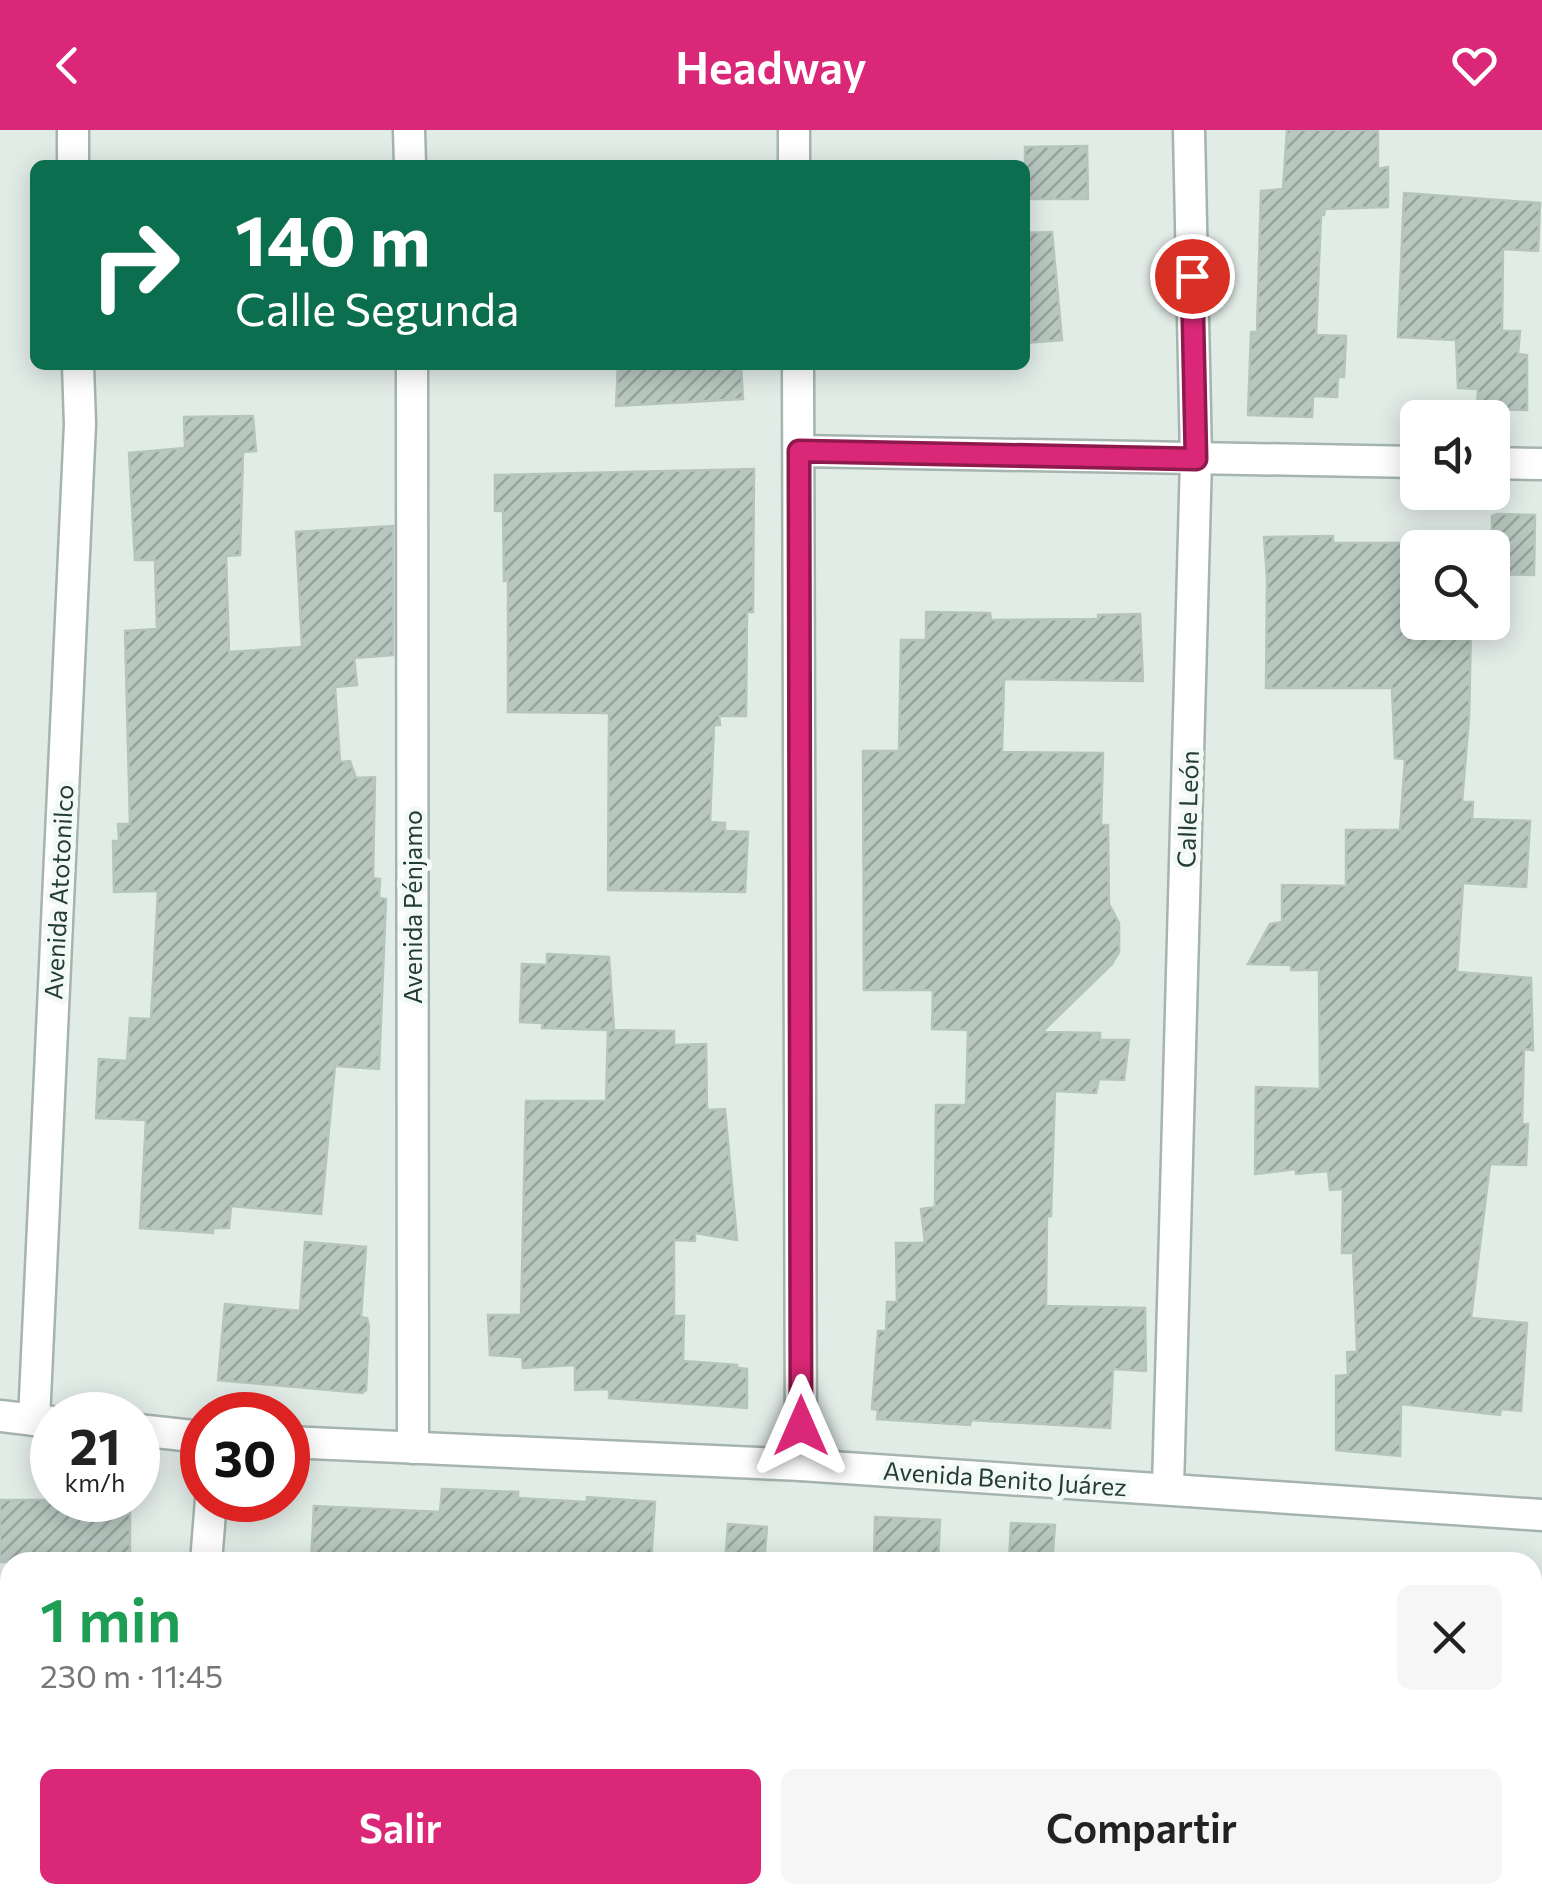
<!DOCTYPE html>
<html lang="es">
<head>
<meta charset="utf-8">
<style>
	:root { --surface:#fff; --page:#f6f6f6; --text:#222; --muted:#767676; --accent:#db2777 }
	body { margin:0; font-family:Commissioner,sans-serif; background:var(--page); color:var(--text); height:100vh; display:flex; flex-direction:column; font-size:38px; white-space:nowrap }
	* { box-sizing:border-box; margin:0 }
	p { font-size:32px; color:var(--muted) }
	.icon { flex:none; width:55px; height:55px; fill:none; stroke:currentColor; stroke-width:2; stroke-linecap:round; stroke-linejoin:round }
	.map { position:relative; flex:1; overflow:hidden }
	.details { position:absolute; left:0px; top:1422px; width:1542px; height:352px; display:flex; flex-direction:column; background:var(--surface); border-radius:30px 30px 0 0; box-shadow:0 5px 25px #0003 }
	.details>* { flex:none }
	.banner { position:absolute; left:30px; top:30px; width:1000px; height:210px; border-radius:15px; box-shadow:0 5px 25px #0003; background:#0b6e4f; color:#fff; overflow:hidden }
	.fabs { position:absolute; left:1400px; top:270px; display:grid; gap:20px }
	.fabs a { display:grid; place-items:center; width:110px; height:110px; border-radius:15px; background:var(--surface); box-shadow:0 5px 25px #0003; font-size:50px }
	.speed { position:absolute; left:30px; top:1262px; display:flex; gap:20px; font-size:50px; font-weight:700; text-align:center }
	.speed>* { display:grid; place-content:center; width:130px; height:130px; border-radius:50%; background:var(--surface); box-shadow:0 5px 25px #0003; line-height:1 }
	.speed small { font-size:25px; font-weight:400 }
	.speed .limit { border:15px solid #d22; background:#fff; color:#111 }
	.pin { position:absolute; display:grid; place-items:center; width:85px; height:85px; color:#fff; margin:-42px; border:5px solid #fff; border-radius:50%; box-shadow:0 2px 10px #0007 }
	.me { position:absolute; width:110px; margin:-55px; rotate:0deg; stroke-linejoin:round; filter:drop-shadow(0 0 8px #0008) }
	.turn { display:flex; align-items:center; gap:35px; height:210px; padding:0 40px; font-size:45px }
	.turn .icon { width:130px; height:130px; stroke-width:2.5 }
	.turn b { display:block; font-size:70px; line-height:85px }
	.round { display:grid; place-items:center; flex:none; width:105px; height:105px; border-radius:15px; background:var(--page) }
	.summary { display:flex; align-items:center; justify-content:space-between; height:170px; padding:0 40px }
	h1 { font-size:60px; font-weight:600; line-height:75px; color:#1e9e55 }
	.cta { display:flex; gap:20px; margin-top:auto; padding:20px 40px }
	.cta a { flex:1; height:115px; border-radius:15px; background:var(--accent); color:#fff; font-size:40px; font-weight:600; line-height:115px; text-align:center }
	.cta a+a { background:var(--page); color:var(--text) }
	header { display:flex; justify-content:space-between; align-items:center; height:130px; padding:0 40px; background:var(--accent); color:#fff; font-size:45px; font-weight:600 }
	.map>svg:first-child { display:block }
	.building { fill:url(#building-hatch); stroke:#b5c5bd; stroke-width:2.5 }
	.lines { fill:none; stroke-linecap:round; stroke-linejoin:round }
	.street-casing { stroke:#a5b4ae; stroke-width:35 }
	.street { stroke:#fff; stroke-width:30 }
	.route-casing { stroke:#8e194d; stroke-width:25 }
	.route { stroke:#db2777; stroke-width:18 }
	.labels { text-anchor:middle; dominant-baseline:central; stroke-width:10; stroke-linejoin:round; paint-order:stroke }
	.street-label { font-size:25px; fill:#233d34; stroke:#f3f9f5 }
</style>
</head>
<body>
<header><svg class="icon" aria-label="back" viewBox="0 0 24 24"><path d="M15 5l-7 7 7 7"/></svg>Headway<svg class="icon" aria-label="heart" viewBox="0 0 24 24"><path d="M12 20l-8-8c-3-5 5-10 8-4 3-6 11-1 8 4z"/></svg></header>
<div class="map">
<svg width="1542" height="1774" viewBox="0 0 1542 1774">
	<defs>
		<pattern id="building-hatch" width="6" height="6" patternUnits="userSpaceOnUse" patternTransform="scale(2.5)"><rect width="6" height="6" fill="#b8c7c0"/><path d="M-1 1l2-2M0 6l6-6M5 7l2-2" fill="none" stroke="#95a39d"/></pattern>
	</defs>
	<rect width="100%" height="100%" fill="#e2ece7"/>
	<g class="building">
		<path d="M 1287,0 L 1378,0 L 1378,39 L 1388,37 L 1388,77 L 1325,79 L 1324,85 L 1321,85 L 1316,205 L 1346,206 L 1344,247 L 1338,247 L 1337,267 L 1313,266 L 1312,287 L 1248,285 L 1251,202 L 1257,202 L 1261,61 L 1283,59 Z"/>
		<path d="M 1087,16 L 1088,69 L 1025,69 L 1025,17 Z"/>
		<path d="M 1404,63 L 1540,73 L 1538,121 L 1503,119 L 1502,201 L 1520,201 L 1518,224 L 1527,225 L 1527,280 L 1477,279 L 1478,259 L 1458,258 L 1456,210 L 1398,207 Z"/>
		<path d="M 1052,102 L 1062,210 L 1025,213 L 1025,103 Z"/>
		<path d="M 618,235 L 741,235 L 743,269 L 616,276 Z"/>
		<path d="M 253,286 L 256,321 L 243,322 L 240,425 L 226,426 L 229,522 L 302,517 L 296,402 L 393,396 L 393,525 L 354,528 L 357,555 L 335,557 L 340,632 L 350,631 L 356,648 L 375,647 L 373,748 L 380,749 L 379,768 L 386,769 L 379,939 L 335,936 L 321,1084 L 231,1076 L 229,1098 L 213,1098 L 213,1103 L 140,1098 L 146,990 L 96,988 L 99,929 L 127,931 L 130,888 L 151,889 L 158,761 L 114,762 L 113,711 L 119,711 L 118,694 L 130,694 L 125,501 L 157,499 L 155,430 L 135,430 L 129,323 L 185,318 L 184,287 Z"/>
		<path d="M 754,339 L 753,482 L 747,482 L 746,586 L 719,586 L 720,595 L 714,595 L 710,692 L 725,693 L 725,701 L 748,702 L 745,762 L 608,760 L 609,583 L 508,582 L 508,450 L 504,451 L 503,381 L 495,381 L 495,345 Z"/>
		<path d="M 1497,384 L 1535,385 L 1534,445 L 1492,444 L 1492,386 Z"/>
		<path d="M 1333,406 L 1333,413 L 1418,413 L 1418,496 L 1471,497 L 1469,588 L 1462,672 L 1473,672 L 1472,689 L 1530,691 L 1526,757 L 1463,753 L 1457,842 L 1531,848 L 1533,920 L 1524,919 L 1522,994 L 1528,994 L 1526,1035 L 1490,1034 L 1471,1188 L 1527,1193 L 1521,1281 L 1501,1279 L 1500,1285 L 1401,1274 L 1400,1326 L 1336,1320 L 1336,1246 L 1348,1245 L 1347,1222 L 1357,1222 L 1353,1123 L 1342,1123 L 1343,1059 L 1330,1060 L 1328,1041 L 1296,1044 L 1296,1039 L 1255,1044 L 1256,957 L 1320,959 L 1319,840 L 1291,840 L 1291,835 L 1248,834 L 1270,794 L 1282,792 L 1282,755 L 1346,756 L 1346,700 L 1400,700 L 1405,629 L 1395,628 L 1392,558 L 1266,558 L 1267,448 L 1264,407 Z"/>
		<path d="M 926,482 L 990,483 L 991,490 L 1098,489 L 1098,485 L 1140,484 L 1143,551 L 1004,549 L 1002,622 L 1103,623 L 1101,695 L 1108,695 L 1109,774 L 1119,793 L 1119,822 L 1112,834 L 1042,902 L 1100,903 L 1100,910 L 1129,910 L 1124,950 L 1099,949 L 1096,963 L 1055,961 L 1051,1086 L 1047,1086 L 1046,1176 L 1145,1178 L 1146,1241 L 1113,1239 L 1110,1298 L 971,1290 L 970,1295 L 877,1289 L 878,1280 L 872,1279 L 878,1201 L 886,1201 L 887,1172 L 897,1172 L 896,1113 L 925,1113 L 921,1079 L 935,1077 L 936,975 L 966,975 L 968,900 L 932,899 L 933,860 L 864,860 L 863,621 L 899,621 L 901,510 L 926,510 Z"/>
		<path d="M 547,824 L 609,827 L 614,900 L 674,901 L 674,915 L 706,914 L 707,980 L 725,979 L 737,1110 L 695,1103 L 695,1111 L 674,1110 L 674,1186 L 684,1186 L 683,1231 L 737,1235 L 737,1238 L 747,1239 L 747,1278 L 609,1268 L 609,1259 L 575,1260 L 575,1235 L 523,1238 L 522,1227 L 490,1225 L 488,1185 L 521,1185 L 526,971 L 606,971 L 608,900 L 542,898 L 543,893 L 520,892 L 522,834 L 547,835 Z"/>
		<path d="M 305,1112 L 366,1117 L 361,1187 L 367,1188 L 369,1196 L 366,1260 L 362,1263 L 218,1250 L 225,1174 L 300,1181 Z"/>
		<path d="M 442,1359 L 518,1362 L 518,1368 L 587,1372 L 587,1367 L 655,1372 L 651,1432 L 311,1432 L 314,1376 L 440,1382 Z"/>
		<rect x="0" y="1370" width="130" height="62"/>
		<path d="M 875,1387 L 940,1390 L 938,1432 L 874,1432 Z"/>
		<path d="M 1011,1393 L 1055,1395 L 1052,1432 L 1009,1432 Z"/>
		<path d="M 728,1394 L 767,1397 L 764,1432 L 725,1432 Z"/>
	</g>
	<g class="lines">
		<defs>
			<g id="street">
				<path d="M 73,0 L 73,35"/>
				<path d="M 409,0 L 410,35"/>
				<path d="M 794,0 L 794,35"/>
				<path d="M 412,235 L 413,1318"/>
				<path d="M 798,235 L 801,1335"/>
				<path d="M 799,321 L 1418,332"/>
				<path d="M 1492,333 L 1542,334"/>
				<path d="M 0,1286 L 52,1292"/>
				<path d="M 34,1290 L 80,294 L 78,235"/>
				<path d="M 138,1300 L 202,1307"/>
				<path d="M 288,1312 L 801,1335 L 1542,1385"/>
				<path d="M 1168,1358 L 1196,329 L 1189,0"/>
				<path d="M 206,1432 L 211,1370"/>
				<path d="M 0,1664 L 10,1665"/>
				<path d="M 1505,1765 L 1542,1769"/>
				<path d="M 174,1774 L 175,1765"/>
				<path d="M 534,1774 L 535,1765"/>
				<path d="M 895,1774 L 896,1765"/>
				<path d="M 1250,1774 L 1251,1765"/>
			</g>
		</defs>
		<use href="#street" class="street-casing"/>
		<use href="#street" class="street"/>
	</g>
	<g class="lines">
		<defs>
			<path id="route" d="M 801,1296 L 799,321 L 1196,329 L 1192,146"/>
		</defs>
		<use href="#route" class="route-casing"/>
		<use href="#route" class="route"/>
	</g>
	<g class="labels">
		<g class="street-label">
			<text transform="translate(1187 679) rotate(-88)">Calle León</text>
			<text transform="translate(58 762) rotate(-87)">Avenida Atotonilco</text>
			<text transform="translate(412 777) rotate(-90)">Avenida Pénjamo</text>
			<text transform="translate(1005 1348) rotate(4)">Avenida Benito Juárez</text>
		</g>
	</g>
</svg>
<div class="fabs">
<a><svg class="icon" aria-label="sound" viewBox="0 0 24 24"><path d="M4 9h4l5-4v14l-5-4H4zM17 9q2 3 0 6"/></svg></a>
<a><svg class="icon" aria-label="search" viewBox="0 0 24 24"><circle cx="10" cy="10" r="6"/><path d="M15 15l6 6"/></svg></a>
</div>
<div class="speed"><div>21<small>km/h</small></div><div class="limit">30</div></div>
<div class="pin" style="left:1192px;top:146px;background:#d93025"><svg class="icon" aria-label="arrive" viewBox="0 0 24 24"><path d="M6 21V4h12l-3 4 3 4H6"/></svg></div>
<svg class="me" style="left:801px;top:1296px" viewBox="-20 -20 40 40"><path d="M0-17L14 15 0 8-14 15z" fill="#db2777" stroke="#fff" stroke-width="4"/></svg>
<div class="banner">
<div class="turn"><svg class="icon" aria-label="right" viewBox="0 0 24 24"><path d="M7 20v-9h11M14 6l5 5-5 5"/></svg><div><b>140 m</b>Calle Segunda</div></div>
</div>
<section class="details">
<div class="summary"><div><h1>1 min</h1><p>230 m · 11:45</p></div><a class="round"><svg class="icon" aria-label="close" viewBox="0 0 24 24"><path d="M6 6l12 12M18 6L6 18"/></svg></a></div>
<div class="cta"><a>Salir</a><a>Compartir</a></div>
</section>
</div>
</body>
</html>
